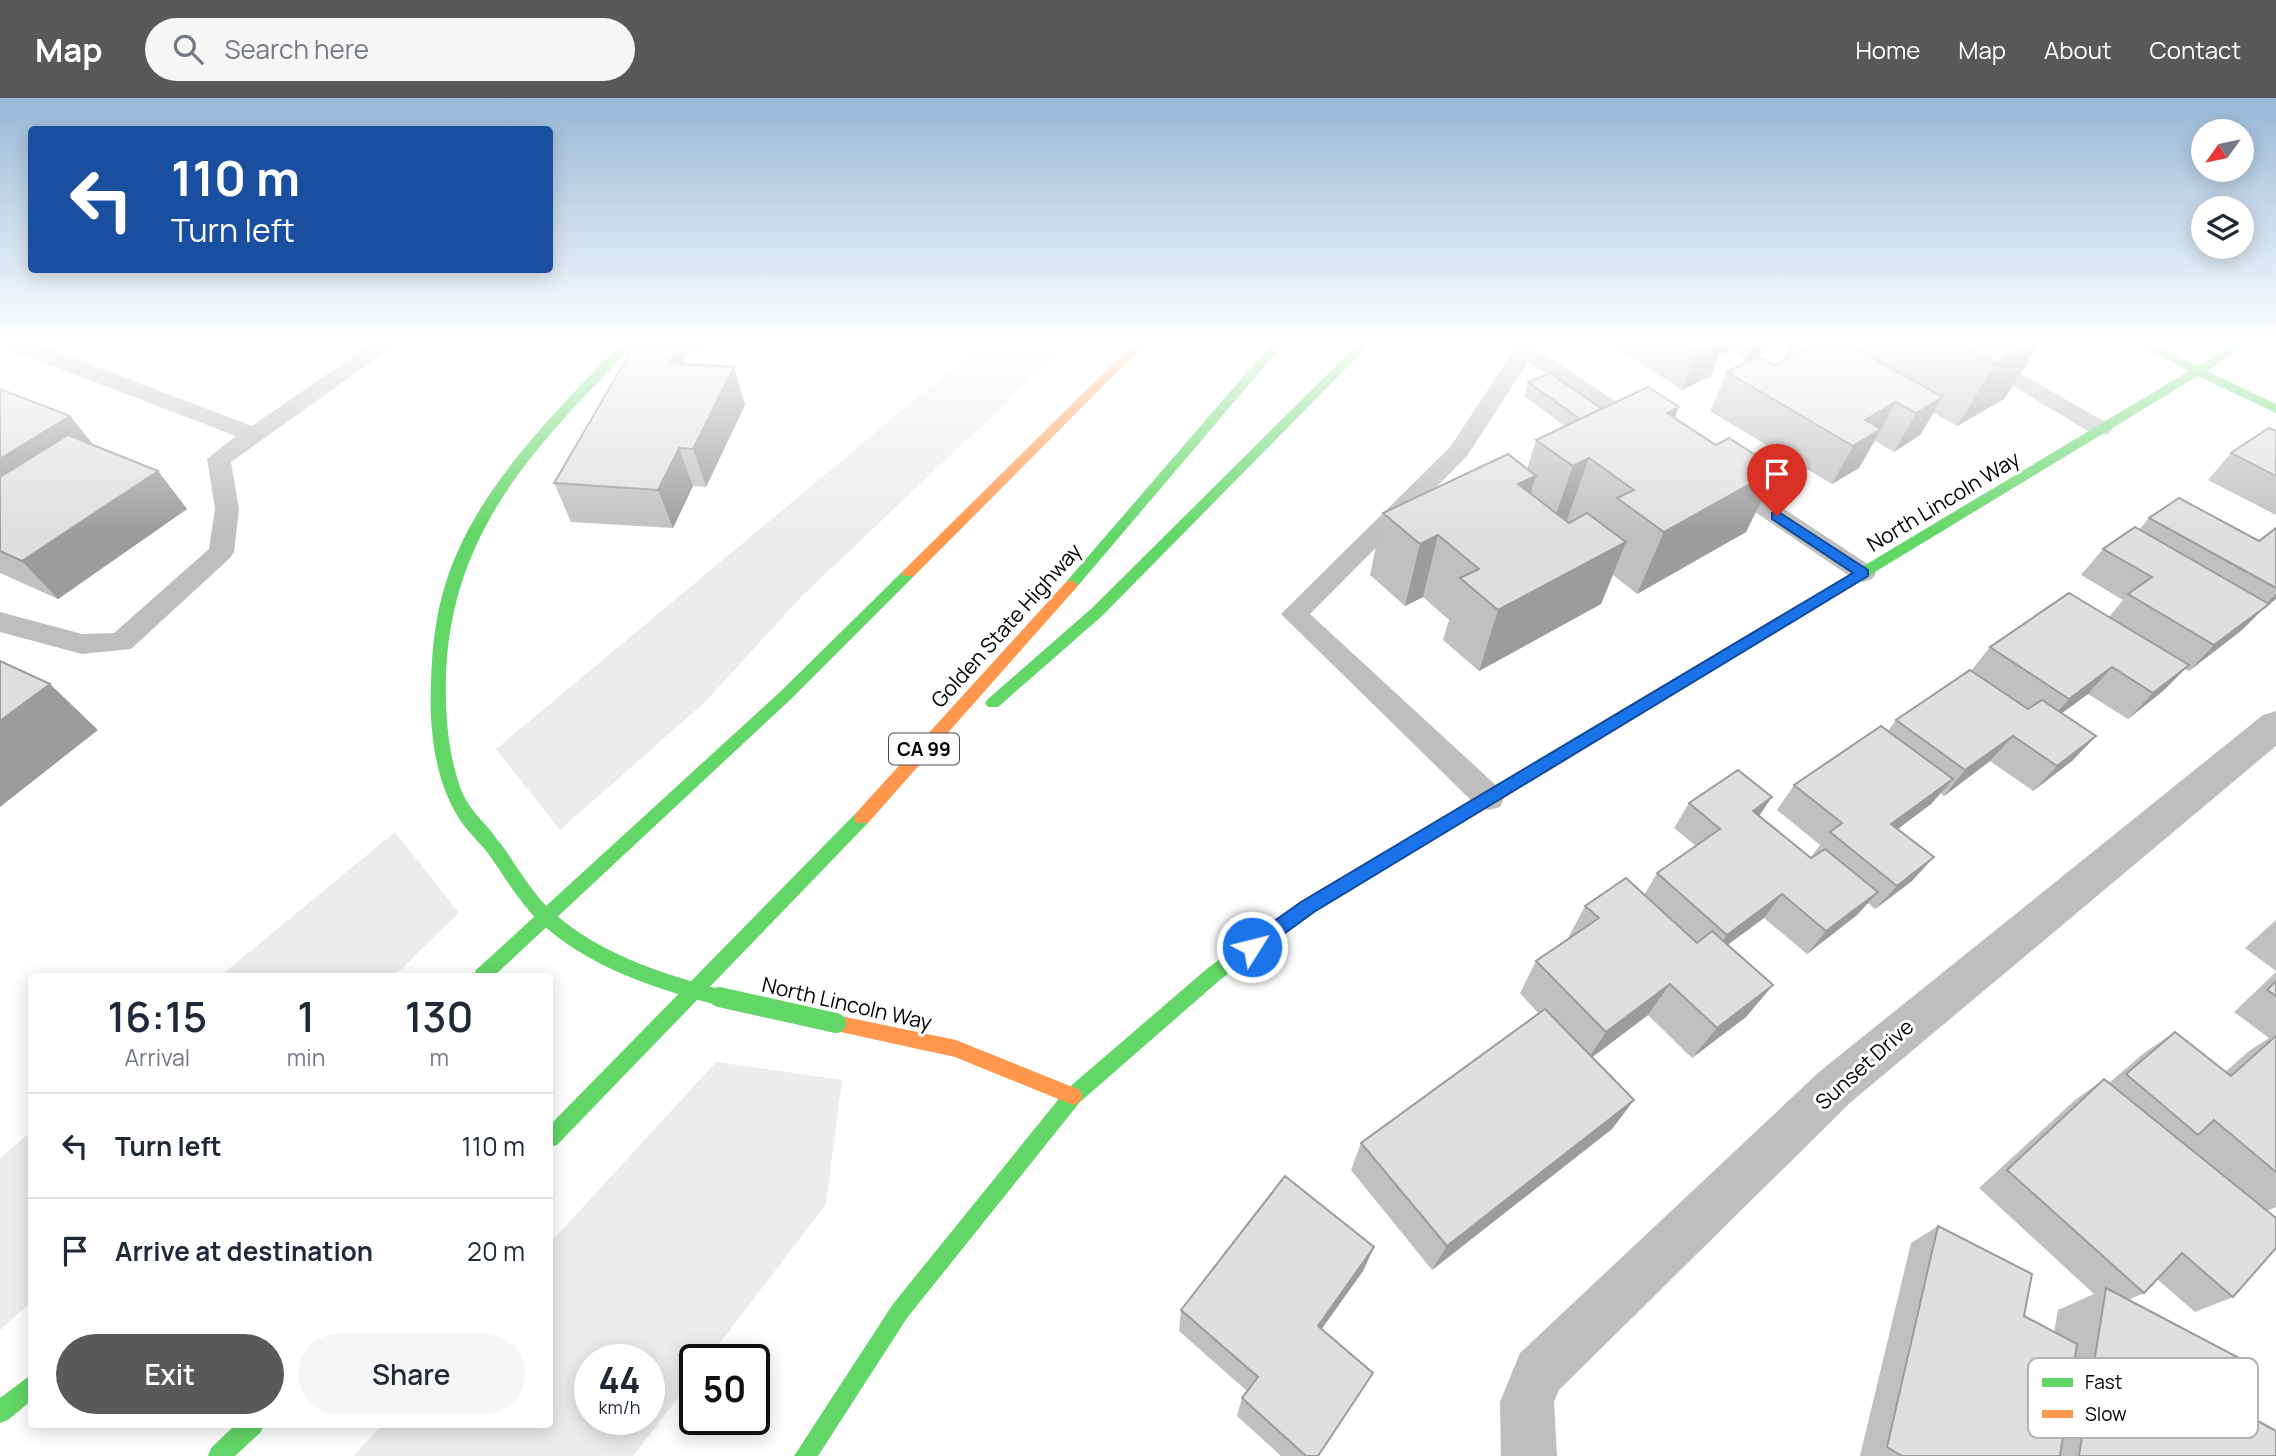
<!DOCTYPE html>
<html lang="en">
<head>
<meta charset="utf-8">
<style>
	:root { --surface:#fff; --page:#f6f6f7; --text:#1f2937; --muted:#747a83; --line:#e0e1e3; --accent:#595959 }
	body { margin:0; font-family:Manrope,sans-serif; background:var(--page); color:var(--text); height:100vh; display:flex; flex-direction:column; font-size:26px; white-space:nowrap }
	* { box-sizing:border-box; margin:0 }
	p { font-size:23px; color:var(--muted) }
	.icon { flex:none; width:38px; height:38px; fill:none; stroke:currentColor; stroke-width:2; stroke-linecap:round; stroke-linejoin:round }
	.map { position:relative; flex:1; overflow:hidden }
	.details { position:absolute; left:28px; top:875px; width:525px; height:455px; display:flex; flex-direction:column; background:var(--surface); border-radius:7px; box-shadow:0 4px 18px #0003 }
	.details>* { flex:none }
	.guide { position:absolute; left:28px; top:28px; width:525px; height:147px; border-radius:7px; box-shadow:0 4px 18px #0003; background:#1a4fa0; color:#fff; overflow:hidden }
	.needle { width:46px; rotate:237deg }
	.tools { position:absolute; left:2191px; top:21px; display:grid; gap:14px }
	.tools a { display:grid; place-items:center; width:63px; height:63px; border-radius:50%; background:var(--surface); box-shadow:0 4px 18px #0003; font-size:35px }
	.speed { position:absolute; left:574px; top:1246px; display:flex; gap:14px; font-size:35px; font-weight:700; text-align:center }
	.speed>* { display:grid; place-content:center; width:91px; height:91px; border-radius:50%; background:var(--surface); box-shadow:0 4px 18px #0003; line-height:1 }
	.speed small { font-size:18px; font-weight:400 }
	.speed .limit { border:4px solid #111; border-radius:10px; background:#fff; color:#111 }
	.pin { position:absolute; display:grid; place-items:center; width:60px; height:60px; color:#fff; margin:-72px -30px; border-radius:50% 50% 50% 0; rotate:-45deg; box-shadow:0 0 7px #0007 }
	.pin .icon { rotate:45deg }
	.me { position:absolute; width:77px; margin:-38px; rotate:54deg; stroke-linejoin:round; filter:drop-shadow(0 0 5px #0008) }
	.turn { display:flex; align-items:center; gap:24px; height:147px; padding:0 28px; font-size:32px }
	.turn .icon { width:91px; height:91px; stroke-width:2.5 }
	.turn b { display:block; font-size:49px; line-height:60px }
	.eta { display:flex; justify-content:space-evenly; align-items:center; height:119px; text-align:center }
	.eta b { font-size:42px; font-weight:600; line-height:49px }
	.button { display:flex; gap:14px; margin-top:auto; padding:14px 28px }
	.button a { flex:1; height:80px; border-radius:42px; background:var(--accent); color:#fff; font-size:28px; font-weight:600; line-height:80px; text-align:center }
	.button a+a { background:var(--page); color:var(--text) }
	ul { padding:0; list-style:none }
	li { display:flex; align-items:center; gap:21px; height:105px; padding:0 28px; border-top:2px solid var(--line) }
	li div { flex:1 }
	li b { display:block; font-size:26px }
	li em { font-style:normal }
	header { display:flex; align-items:center; gap:42px; box-sizing:border-box; height:98px; padding:0 35px; background:var(--accent); color:#fff }
	header strong { font-size:33px }
	nav { display:flex; gap:38px; margin-inline-start:auto; font-size:24px }
	.search { width:490px; height:63px; background:var(--page); display:flex; align-items:center; gap:18px; box-sizing:border-box; padding:0 24px; border-radius:38px; color:var(--muted); font-size:26px }
	.map>svg:first-child { display:block }
	.green { fill:#ececec; fill-rule:evenodd }
	.lines { fill:none; stroke-linecap:round; stroke-linejoin:round }
	.lane { fill:#bebebe; fill-rule:evenodd }
	.street { fill:#bebebe; fill-rule:evenodd }
	.fast { fill:#63d668; fill-rule:evenodd }
	.slow { fill:#ff974d; fill-rule:evenodd }
	.fast-bridge-far1 { stroke:#63d668; stroke-width:16 }
	.fast-bridge { stroke:#63d668; stroke-width:20 }
	.wall { fill:#c0c0c0 }
	.shaded-wall { fill:#9c9c9c }
	.building { fill:#dfdfdf; stroke:#9c9c9c; stroke-width:2 }
	.route { fill:#1a73e8; stroke:#114b97; stroke-width:2 }
	.labels { text-anchor:middle; dominant-baseline:central; stroke-width:6; stroke-linejoin:round; paint-order:stroke }
	.shield { fill:#fff; stroke:#4c4c4c; stroke-width:2 }
	.shield-label { font-size:19px; font-weight:bold; fill:#000 }
	.street-label { font-size:21px; fill:#000; stroke:#fff }
	.key { fill:#fff; stroke:#b2b2b2; stroke-width:2 }
	.key-label { font-size:19px; fill:#000 }
</style>
</head>
<body>
<header>
<strong>Map</strong>
<div class="search"><svg class="icon" aria-label="search" viewBox="0 0 24 24"><circle cx="10" cy="10" r="6"/><path d="M15 15l6 6"/></svg>Search here</div>
<nav><a>Home</a><a>Map</a><a>About</a><a>Contact</a></nav>
</header>
<div class="map">
<svg width="2276" height="1358" viewBox="0 0 2276 1358">
	<rect width="100%" height="100%" fill="#fff"/>
	<g class="green">
		<path d="M 984,244 L 1070,244 L 802,498 L 706,603 L 560,732 L 496,651 Z"/>
		<path d="M 395,734 L 459,815 L 394,878 L 220,878 Z"/>
		<path d="M 716,964 L 842,982 L 826,1106 L 707,1262 L 695,1262 L 695,1278 L 633,1358 L 353,1358 L 382,1327 L 550,1326 L 550,1145 ZM 590,1262 L 649,1262 L 649,1321 L 590,1321 Z"/>
		<path d="M 31,1034 L 31,1204 L 0,1232 L 0,1060 Z"/>
	</g>
	<g class="lines">
		<g class="lane">
			<path d="M 1,244 L 32,244 L 252,328 L 374,244 L 399,244 L 231,364 L 239,411 L 234,454 L 230,460 L 131,551 L 82,556 L 0,534 L 0,514 L 82,536 L 114,535 L 209,451 L 215,411 L 207,361 L 236,338 L 3,249 Z"/>
			<path d="M 633,244 L 711,244 L 709,249 L 677,260 L 633,253 L 630,248 Z"/>
			<path d="M 1519,244 L 1540,244 L 1536,251 L 1653,328 L 1649,333 L 1633,333 L 1528,264 L 1467,358 L 1310,516 L 1500,691 L 1504,700 L 1500,709 L 1489,712 L 1478,709 L 1281,516 L 1451,348 Z"/>
			<path d="M 1939,244 L 1965,244 L 2109,326 L 2113,331 L 2109,336 L 2093,336 Z"/>
			<path d="M 1727,376 L 1736,379 L 1872,469 L 1876,475 L 1872,481 L 1863,484 L 1854,481 L 1718,389 L 1715,384 L 1718,379 Z"/>
		</g>
		<path class="street" d="M 2276,613 L 2276,648 L 1851,1004 L 1559,1292 L 1554,1304 L 1557,1358 L 1501,1358 L 1500,1304 L 1520,1255 L 1819,974 L 2263,617 Z"/>
		<g class="fast">
			<path d="M 622,244 L 634,244 C 612,272 585,296 562,323 C 494,398 449,475 446,579 C 445,616 448,654 460,689 C 470,717 491,727 502,750 L 500,755 L 494,757 L 488,755 C 479,744 468,734 460,722 C 434,682 429,630 431,583 C 432,553 435,523 443,494 C 471,394 553,317 622,244 Z"/>
			<path d="M 1273,244 L 1285,244 L 1076,490 L 1066,490 L 1064,487 L 1066,484 Z"/>
			<path d="M 1360,244 L 1372,244 L 1102,518 L 998,609 L 988,609 L 985,605 L 988,601 L 1092,510 Z"/>
			<path d="M 2135,244 L 2150,244 L 2197,268 L 2237,244 L 2251,244 L 2207,273 L 2276,306 L 2276,315 L 2198,278 L 1700,580 L 1690,580 L 1688,576 L 1690,572 L 2189,273 Z"/>
			<path d="M 909,470 L 914,472 L 916,475 L 914,478 L 791,601 L 494,878 L 473,878 L 476,872 L 781,593 L 904,472 Z"/>
			<path d="M 1468,707 L 1474,708 L 1476,713 L 1474,718 L 1314,814 L 1221,881 L 1080,1004 L 907,1220 L 818,1358 L 794,1358 L 893,1206 L 1066,992 L 1209,869 L 1302,804 Z"/>
			<path d="M 862,713 L 868,715 L 870,720 L 868,725 L 557,1047 L 550,1049 L 550,1027 L 856,715 Z"/>
			<path d="M 32,1276 L 32,1302 L 8,1322 L 0,1325 L 0,1300 Z"/>
			<path d="M 236,1326 L 264,1326 L 261,1334 L 235,1358 L 208,1358 L 211,1350 Z"/>
		</g>
		<g class="slow">
			<path d="M 1135,244 L 1147,244 L 914,478 L 904,478 L 902,475 L 904,472 Z"/>
			<path d="M 1071,482 L 1078,487 L 1076,490 L 868,725 L 856,725 L 854,720 L 856,715 L 1066,484 Z"/>
			<path d="M 1695,571 L 1702,576 L 1700,580 L 1474,718 L 1462,718 L 1460,713 L 1462,708 Z"/>
			<path d="M 836,917 L 956,942 L 1080,992 L 1082,998 L 1080,1004 L 1073,1007 L 955,959 L 836,933 L 830,931 L 827,925 L 830,919 Z"/>
		</g>
		<path class="fast-bridge-far1" d="M 494,750 C 510,772 523,796 542,815 C 590,862 662,885 726,901"/>
		<path class="fast-bridge" d="M 719,899 L 836,925"/>
	</g>
	<g class="wall">
		<path d="M 1608,244 L 1773,244 L 1770,251 L 1746,263 L 1730,253 L 1719,258 L 1711,278 L 1682,292 Z"/>
		<path d="M 1791,244 L 2041,244 L 2004,301 L 1957,328 L 1934,315 L 1920,337 L 1894,354 L 1875,343 L 1859,370 L 1832,386 L 1710,313 L 1727,274 L 1774,268 L 1783,263 Z"/>
		<path d="M 685,266 L 745,307 L 706,389 L 693,388 L 673,430 L 571,424 L 554,385 Z"/>
		<path d="M 1528,284 L 1602,311 L 1675,320 L 1716,347 L 1777,371 L 1746,434 L 1637,496 L 1613,477 L 1601,506 L 1479,573 L 1443,542 L 1449,522 L 1423,499 L 1405,508 L 1370,477 L 1383,415 L 1527,371 L 1536,342 L 1565,328 L 1524,298 Z"/>
		<path d="M 0,291 L 70,318 L 94,348 L 158,373 L 187,411 L 58,501 L 0,475 Z"/>
		<path d="M 2276,333 L 2276,417 L 2208,382 L 2231,355 Z"/>
		<path d="M 2149,420 L 2259,443 L 2276,430 L 2276,501 L 2262,512 L 2242,532 L 2189,573 L 2185,571 L 2163,593 L 2128,621 L 2088,596 L 2062,615 L 2096,638 L 2072,663 L 2033,693 L 1990,663 L 1944,698 L 1941,695 L 1931,706 L 1898,731 L 1912,783 L 1875,811 L 1868,805 L 1857,817 L 1807,856 L 1764,820 L 1727,847 L 1773,887 L 1746,919 L 1692,960 L 1648,917 L 1592,959 L 1634,1002 L 1612,1031 L 1432,1172 L 1351,1072 L 1361,1045 L 1539,916 L 1520,895 L 1536,863 L 1567,842 L 1585,808 L 1644,797 L 1657,775 L 1696,748 L 1674,730 L 1689,705 L 1759,718 L 1811,760 L 1812,759 L 1811,759 L 1820,747 L 1777,712 L 1794,687 L 1888,633 L 1896,622 L 1971,573 L 1990,549 L 2109,519 L 2123,502 L 2081,477 L 2103,451 L 2139,432 Z"/>
		<path d="M 2276,822 L 2276,873 L 2245,850 Z"/>
		<path d="M 2276,874 L 2276,1109 L 2267,1113 L 2233,1199 L 2195,1214 L 2157,1181 L 2144,1195 L 2128,1202 L 2238,1312 L 2276,1358 L 1860,1358 L 1911,1145 L 1938,1128 L 2024,1218 L 2054,1234 L 2058,1212 L 2094,1196 L 1979,1090 L 2075,1002 L 2104,981 L 2109,985 L 2144,955 L 2175,934 L 2225,974 L 2249,953 L 2269,940 L 2234,914 Z"/>
		<path d="M 1374,1149 L 1363,1173 L 1321,1231 L 1318,1358 L 1281,1358 L 1237,1318 L 1242,1300 L 1247,1293 L 1179,1233 L 1181,1212 Z"/>
	</g>
	<g class="shaded-wall">
		<path d="M 1705,244 L 1733,244 L 1730,253 L 1719,258 L 1711,278 L 1682,292 L 1697,254 Z"/>
		<path d="M 1754,244 L 1773,244 L 1770,251 L 1746,263 Z"/>
		<path d="M 2035,244 L 2041,244 L 2004,301 L 1957,328 L 1996,266 Z"/>
		<path d="M 679,247 L 692,286 L 669,265 Z"/>
		<path d="M 734,269 L 745,307 L 706,389 L 693,351 Z"/>
		<path d="M 1943,299 L 1920,337 L 1894,354 L 1916,315 Z"/>
		<path d="M 1896,304 L 1859,370 L 1832,386 L 1853,348 L 1865,322 Z"/>
		<path d="M 1679,309 L 1654,371 L 1667,315 Z"/>
		<path d="M 70,318 L 109,366 L 0,437 L 0,361 Z"/>
		<path d="M 679,350 L 693,388 L 673,430 L 658,392 Z"/>
		<path d="M 1589,360 L 1567,422 L 1551,430 L 1573,368 Z"/>
		<path d="M 1777,371 L 1746,434 L 1637,496 L 1664,434 Z"/>
		<path d="M 158,373 L 187,411 L 58,501 L 22,463 Z"/>
		<path d="M 1536,378 L 1516,440 L 1518,386 Z"/>
		<path d="M 1438,437 L 1423,499 L 1405,508 L 1420,446 Z"/>
		<path d="M 1626,444 L 1601,506 L 1479,573 L 1498,512 Z"/>
		<path d="M 2276,496 L 2276,501 L 2262,512 L 2242,532 L 2189,573 L 2214,547 L 2261,511 Z"/>
		<path d="M 2189,567 L 2163,593 L 2128,621 L 2153,595 Z"/>
		<path d="M 2112,569 L 2088,596 L 2046,627 L 2069,601 Z"/>
		<path d="M 50,586 L 98,632 L 0,709 L 0,623 Z"/>
		<path d="M 2013,638 L 1990,663 L 1944,698 L 1965,672 Z"/>
		<path d="M 2096,638 L 2072,663 L 2033,693 L 2057,668 Z"/>
		<path d="M 1953,681 L 1931,706 L 1871,751 L 1891,726 Z"/>
		<path d="M 1772,699 L 1755,724 L 1753,713 Z"/>
		<path d="M 1934,759 L 1912,783 L 1875,811 L 1897,788 Z"/>
		<path d="M 1878,794 L 1857,817 L 1807,856 L 1826,833 Z"/>
		<path d="M 1782,796 L 1764,820 L 1710,860 L 1727,837 Z"/>
		<path d="M 1670,886 L 1648,917 L 1586,964 L 1606,934 Z"/>
		<path d="M 1773,887 L 1746,919 L 1692,960 L 1717,930 Z"/>
		<path d="M 1634,1002 L 1612,1031 L 1432,1172 L 1447,1148 Z"/>
		<path d="M 1374,1149 L 1363,1173 L 1309,1249 L 1318,1228 Z"/>
	</g>
	<g class="building">
		<path d="M 1683,244 L 1717,244 L 1697,254 Z"/>
		<path d="M 1795,244 L 1843,244 L 1943,299 L 1916,315 L 1896,304 L 1865,322 L 1881,331 L 1853,348 L 1727,274 L 1758,258 L 1774,268 L 1806,251 Z"/>
		<path d="M 1955,244 L 2035,244 L 1996,266 Z"/>
		<path d="M 636,245 L 679,247 L 669,265 L 734,269 L 693,351 L 679,350 L 658,392 L 554,385 Z"/>
		<path d="M 1550,275 L 1602,311 L 1580,321 L 1528,284 Z"/>
		<path d="M 1648,289 L 1679,309 L 1667,315 L 1716,347 L 1729,340 L 1777,371 L 1664,434 L 1617,400 L 1634,392 L 1589,360 L 1573,368 L 1536,342 Z"/>
		<path d="M 0,291 L 70,318 L 0,361 Z"/>
		<path d="M 2269,330 L 2276,333 L 2276,378 L 2231,355 Z"/>
		<path d="M 68,337 L 158,373 L 22,463 L 0,453 L 0,379 Z"/>
		<path d="M 1508,356 L 1536,378 L 1518,386 L 1569,425 L 1587,415 L 1626,444 L 1498,512 L 1460,480 L 1479,471 L 1438,437 L 1420,446 L 1383,415 Z"/>
		<path d="M 2179,400 L 2259,443 L 2276,430 L 2276,490 L 2149,420 Z"/>
		<path d="M 2135,429 L 2269,506 L 2214,547 L 2128,496 L 2152,479 L 2103,451 Z"/>
		<path d="M 2069,495 L 2189,567 L 2153,595 L 2112,569 L 2069,601 L 1990,549 Z"/>
		<path d="M 0,563 L 50,586 L 0,623 Z"/>
		<path d="M 1970,572 L 2028,611 L 2042,602 L 2096,638 L 2057,668 L 2013,638 L 1965,672 L 1896,622 Z"/>
		<path d="M 1881,628 L 1953,681 L 1891,726 L 1934,759 L 1897,788 L 1830,734 L 1842,725 L 1794,687 Z"/>
		<path d="M 1738,672 L 1772,699 L 1753,713 L 1811,760 L 1825,751 L 1878,794 L 1826,833 L 1782,796 L 1727,837 L 1657,775 L 1720,731 L 1689,705 Z"/>
		<path d="M 1626,780 L 1697,845 L 1712,833 L 1773,887 L 1717,930 L 1670,886 L 1606,934 L 1536,863 L 1599,820 L 1585,808 Z"/>
		<path d="M 2276,883 L 2276,898 L 2267,892 Z"/>
		<path d="M 1545,911 L 1634,1002 L 1447,1148 L 1361,1045 Z"/>
		<path d="M 2175,934 L 2231,978 L 2276,938 L 2276,1074 L 2214,1022 L 2198,1037 L 2126,976 Z"/>
		<path d="M 2104,981 L 2276,1120 L 2276,1150 L 2233,1199 L 2182,1155 L 2144,1195 L 2007,1072 Z"/>
		<path d="M 1285,1078 L 1374,1149 L 1318,1228 L 1373,1275 L 1318,1358 L 1306,1358 L 1242,1300 L 1258,1279 L 1181,1212 Z"/>
		<path d="M 1938,1128 L 2032,1176 L 2024,1218 L 2077,1246 L 2060,1358 L 1902,1358 L 1887,1349 Z"/>
		<path d="M 2106,1190 L 2243,1262 L 2238,1312 L 2276,1333 L 2276,1358 L 2079,1358 Z"/>
	</g>
	<linearGradient id="sky" x2="0" y2="1"><stop stop-color="#97b8d8"/><stop offset="0.56" stop-color="#fff"/><stop offset="1" stop-color="#fff" stop-opacity="0"/></linearGradient>
	<rect width="2276" height="435" fill="url(#sky)"/>
	<path class="route" d="M 1777,413 L 1868,472 L 1868,478 L 1314,814 L 1259,854 L 1246,854 L 1243,849 L 1246,843 L 1301,804 L 1853,475 L 1772,421 L 1772,415 Z"/>
	<g class="labels">
		<rect class="shield" x="889" y="635.5" width="70" height="31" rx="5"/>
		<g class="shield-label">
			<text x="924" y="651">CA 99</text>
		</g>
		<g class="street-label">
			<text transform="translate(1943 403) rotate(-31)">North Lincoln Way</text>
			<text transform="translate(1006 527) rotate(-48)">Golden State Highway</text>
			<text transform="translate(847 905) rotate(13)">North Lincoln Way</text>
			<text transform="translate(1864 966) rotate(-42)">Sunset Drive</text>
		</g>
	</g>
	<rect x="2028" y="1260" width="230" height="80" rx="10" class="key"/>
	<rect x="2042" y="1280" width="31" height="9" fill="#63d668"/>
	<rect x="2042" y="1312" width="31" height="8" fill="#ff974d"/>
	<g class="key-label">
		<text x="2085" y="1291">Fast</text>
		<text x="2085" y="1323">Slow</text>
	</g>
</svg>
<div class="tools">
<a><svg class="needle" viewBox="-14 -14 28 28"><path d="M0-13l5 13h-10z" fill="#e53935"/><path d="M0 13l5-13h-10z" fill="#747a83"/></svg></a>
<a><svg class="icon" aria-label="layers" viewBox="0 0 24 24"><path d="M12 4l9 5-9 5-9-5zM3 14l9 5 9-5"/></svg></a>
</div>
<div class="speed"><div>44<small>km/h</small></div><div class="limit">50</div></div>
<div class="pin" style="left:1777px;top:418px;background:#d93025"><svg class="icon" aria-label="arrive" viewBox="0 0 24 24"><path d="M6 21V4h12l-3 4 3 4H6"/></svg></div>
<svg class="me" style="left:1252px;top:849px" viewBox="-20 -20 40 40"><circle r="17" fill="#1a73e8" stroke="#fff" stroke-width="3"/><path d="M0-11L8 9 0 5-8 9z" fill="#fff"/></svg>
<div class="guide">
<div class="turn"><svg class="icon" aria-label="left" viewBox="0 0 24 24"><path d="M17 20v-9H6M10 6l-5 5 5 5"/></svg><div><b>110 m</b>Turn left</div></div>
</div>
<section class="details">
<div class="eta">
<div><b>16:15</b><p>Arrival</p></div>
<div><b>1</b><p>min</p></div>
<div><b>130</b><p>m</p></div>
</div>
<ul>
<li><svg class="icon" aria-label="left" viewBox="0 0 24 24"><path d="M17 20v-9H6M10 6l-5 5 5 5"/></svg><div><b>Turn left</b></div><em>110 m</em></li>
<li><svg class="icon" aria-label="arrive" viewBox="0 0 24 24"><path d="M6 21V4h12l-3 4 3 4H6"/></svg><div><b>Arrive at destination</b></div><em>20 m</em></li>
</ul>
<div class="button"><a>Exit</a><a>Share</a></div>
</section>
</div>
</body>
</html>
